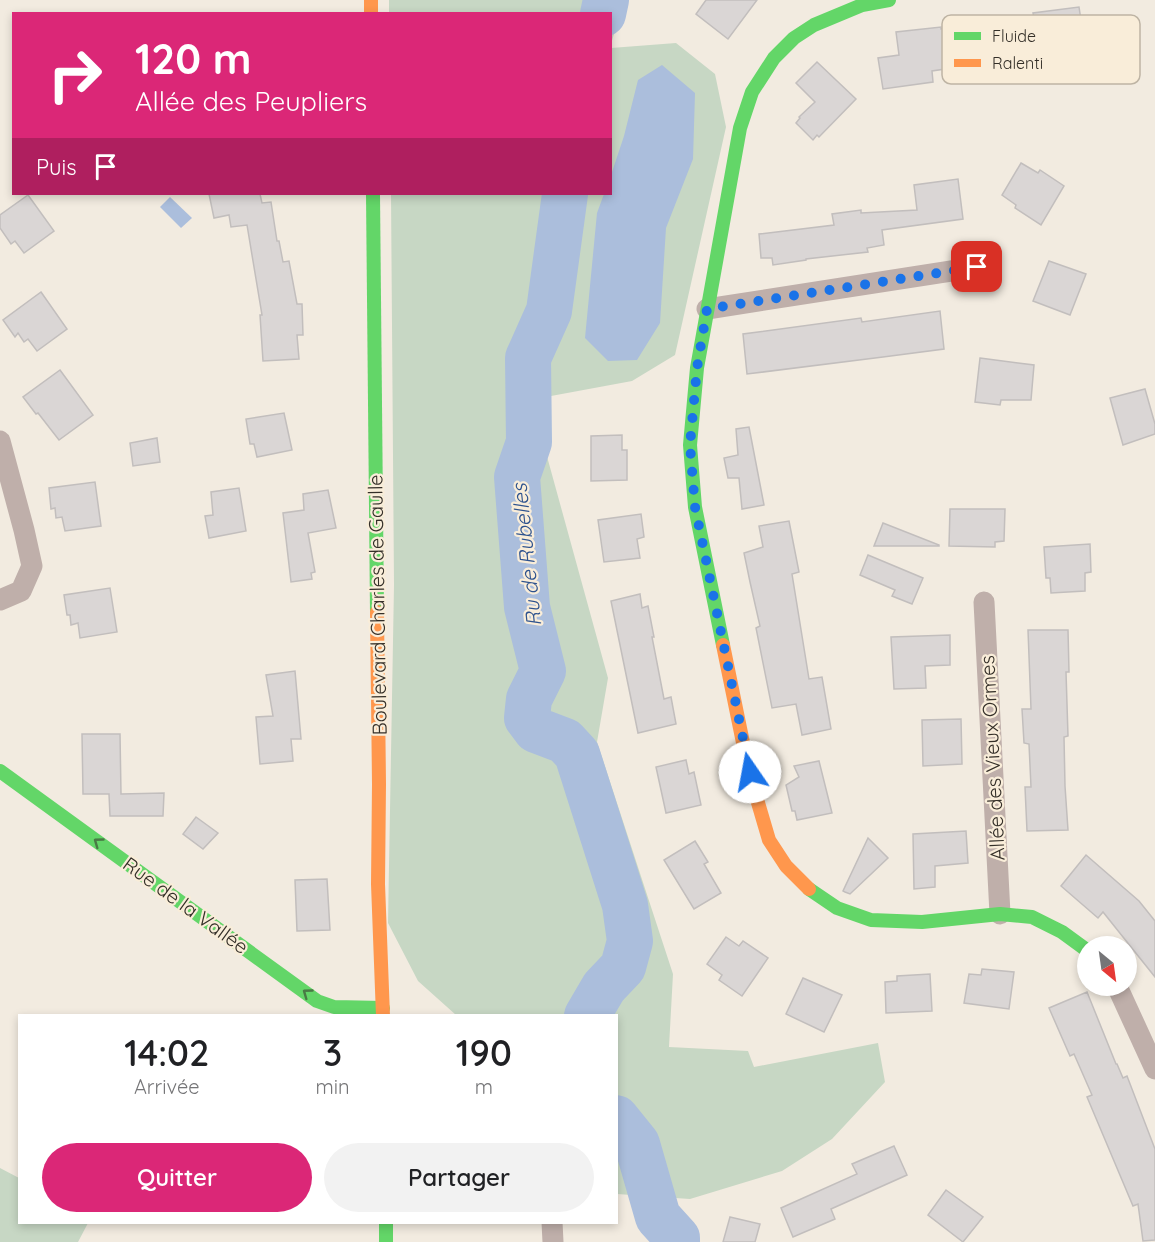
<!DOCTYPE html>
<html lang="fr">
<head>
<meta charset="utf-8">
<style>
	:root { --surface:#fff; --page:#f2f2f2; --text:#202124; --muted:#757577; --accent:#db2777 }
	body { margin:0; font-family:Quicksand,sans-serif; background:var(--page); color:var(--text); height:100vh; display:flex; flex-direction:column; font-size:22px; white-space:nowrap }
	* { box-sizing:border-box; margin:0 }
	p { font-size:20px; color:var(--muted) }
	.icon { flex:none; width:33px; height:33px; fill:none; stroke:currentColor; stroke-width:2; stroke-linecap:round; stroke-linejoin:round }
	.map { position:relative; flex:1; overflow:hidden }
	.sheet { position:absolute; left:18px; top:1014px; width:600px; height:210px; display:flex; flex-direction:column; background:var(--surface); border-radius:0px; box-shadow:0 3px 9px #0003 }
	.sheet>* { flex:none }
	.banner { position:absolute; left:12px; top:12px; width:600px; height:183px; border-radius:0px; box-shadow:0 3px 9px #0003; background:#db2777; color:#fff; overflow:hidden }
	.needle { width:39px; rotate:151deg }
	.controls { position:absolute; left:1077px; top:936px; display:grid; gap:12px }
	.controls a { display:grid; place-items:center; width:60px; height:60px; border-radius:50%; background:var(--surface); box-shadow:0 3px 9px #0003; font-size:30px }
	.pin { position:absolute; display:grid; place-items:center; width:51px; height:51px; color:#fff; margin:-26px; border-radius:12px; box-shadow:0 3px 9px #0006 }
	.me { position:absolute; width:66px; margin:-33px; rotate:348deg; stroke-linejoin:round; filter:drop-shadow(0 0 4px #0008) }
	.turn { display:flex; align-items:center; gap:21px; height:126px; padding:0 24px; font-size:27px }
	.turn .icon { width:78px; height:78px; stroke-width:2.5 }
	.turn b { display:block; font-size:42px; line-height:51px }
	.then { display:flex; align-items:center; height:57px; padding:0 24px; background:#0003; gap:12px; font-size:22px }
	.eta { display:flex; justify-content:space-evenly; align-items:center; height:102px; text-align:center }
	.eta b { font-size:36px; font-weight:600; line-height:42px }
	.primary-button { display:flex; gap:12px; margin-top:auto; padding:12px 24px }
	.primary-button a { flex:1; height:69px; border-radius:36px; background:var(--accent); color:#fff; font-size:24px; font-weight:600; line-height:69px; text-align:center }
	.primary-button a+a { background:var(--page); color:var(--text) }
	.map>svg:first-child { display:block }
	.green { fill:#c7d7c4 }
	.water { fill:#abbedc }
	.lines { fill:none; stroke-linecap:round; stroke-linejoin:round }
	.river { stroke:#abbedc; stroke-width:46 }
	.building { fill:#dad6d5; stroke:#c2bebd; stroke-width:1.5 }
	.street { stroke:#bfafaa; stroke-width:21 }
	.fast { stroke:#63d668; stroke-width:14 }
	.slow { stroke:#ff974d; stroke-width:14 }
	.oneway { stroke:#497a45 }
	.route { stroke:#1a73e8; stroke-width:10; stroke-dasharray:0 18 }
	.labels { text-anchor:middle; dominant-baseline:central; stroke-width:4.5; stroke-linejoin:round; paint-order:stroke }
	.street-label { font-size:20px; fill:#342f28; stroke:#f9edd9 }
	.water-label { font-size:21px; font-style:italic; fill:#2d528e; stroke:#f9edd9 }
	.key { fill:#f9edd9; stroke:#beb4a4; stroke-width:1.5 }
	.key-label { font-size:16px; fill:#342f28 }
</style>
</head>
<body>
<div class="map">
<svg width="1155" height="1242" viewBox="0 0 1155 1242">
	<rect width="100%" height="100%" fill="#f2ebe0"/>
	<g class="green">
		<path d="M 389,0 L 624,0 L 611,44 L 610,14 L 389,13 Z"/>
		<path d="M 676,43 L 715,74 L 726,127 L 675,355 L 632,381 L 551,396 L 540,431 L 608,678 L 597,742 L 673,974 L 669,1047 L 748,1051 L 754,1067 L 878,1043 L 885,1082 L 832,1139 L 782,1171 L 690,1199 L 617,1194 L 616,1016 L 456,1015 L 418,981 L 388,923 L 394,585 L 391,194 L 610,194 L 611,48 Z"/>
		<path d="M 0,1168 L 19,1178 L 20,1222 L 88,1223 L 78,1242 L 0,1242 Z"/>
	</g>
	<g class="water">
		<path d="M 662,65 L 695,93 L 693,159 L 666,228 L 660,323 L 637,360 L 608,361 L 585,338 L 597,213 L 604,194 L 610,194 L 611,175 L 624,136 L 638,80 Z"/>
		<path d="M 170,197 L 192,218 L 181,228 L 160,207 Z"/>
	</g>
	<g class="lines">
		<g class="river">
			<path d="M 603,14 L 606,0"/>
			<path d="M 565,194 L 549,311 L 528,358 L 529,442 L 517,477 L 527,607 L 543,671 L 529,699 L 527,718 L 536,730 L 565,741 L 577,754 L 625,905 L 630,941 L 623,967 L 604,987 L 587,1016"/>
			<path d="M 616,1118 L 637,1144 L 658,1217 L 677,1238 L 677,1242"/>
		</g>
	</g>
	<g class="building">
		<path d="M 706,0 L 757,0 L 728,39 L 696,14 Z"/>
		<path d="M 1079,7 L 1085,46 L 1007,56 L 1007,60 L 932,71 L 933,82 L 883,89 L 878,58 L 899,55 L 896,32 L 941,27 L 941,29 L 1034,18 L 1033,13 Z"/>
		<path d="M 817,62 L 856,99 L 819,137 L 817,135 L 813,140 L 796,123 L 800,118 L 799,117 L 815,102 L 796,83 Z"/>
		<path d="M 1021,163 L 1038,173 L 1040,170 L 1064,186 L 1041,225 L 1015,208 L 1016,205 L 1002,195 Z"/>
		<path d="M 958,179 L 963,219 L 882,230 L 884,245 L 867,248 L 868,252 L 806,259 L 806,260 L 773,265 L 772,258 L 761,258 L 759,234 L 834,225 L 832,214 L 861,210 L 861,213 L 917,210 L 914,185 Z"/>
		<path d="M 209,194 L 260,194 L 262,203 L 271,202 L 277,241 L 279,241 L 283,262 L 289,261 L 297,304 L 302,304 L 303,335 L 297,335 L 299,359 L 263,361 L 260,315 L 262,315 L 247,225 L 231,227 L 229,215 L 214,218 Z"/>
		<path d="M 28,195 L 54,231 L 24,253 L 15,241 L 11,244 L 0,228 L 0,215 Z"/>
		<path d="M 1049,261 L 1086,274 L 1070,315 L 1033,301 Z"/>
		<path d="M 41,292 L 67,329 L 37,351 L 28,339 L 24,342 L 18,333 L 15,337 L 3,320 Z"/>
		<path d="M 940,311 L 944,349 L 883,357 L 747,374 L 743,334 L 861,318 L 862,322 Z"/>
		<path d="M 980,358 L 1034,365 L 1031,400 L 1001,400 L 1000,405 L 975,402 Z"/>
		<path d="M 60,370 L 93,415 L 59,440 L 38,413 L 36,414 L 23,397 Z"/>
		<path d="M 1145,389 L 1155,424 L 1155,434 L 1123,445 L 1110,398 Z"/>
		<path d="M 284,413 L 292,450 L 257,457 L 254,444 L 250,444 L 246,419 Z"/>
		<path d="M 749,427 L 764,505 L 742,509 L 739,478 L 728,478 L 724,458 L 738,455 L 736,429 Z"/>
		<path d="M 622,435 L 622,450 L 627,450 L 627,480 L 591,481 L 591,436 Z"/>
		<path d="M 157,438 L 160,462 L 133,466 L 130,443 Z"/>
		<path d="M 95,482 L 101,526 L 65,531 L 62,517 L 56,518 L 55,508 L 51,509 L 49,488 Z"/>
		<path d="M 239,488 L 246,531 L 209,538 L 205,516 L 213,515 L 211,492 Z"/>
		<path d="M 328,490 L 336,528 L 308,533 L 315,572 L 311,573 L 312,579 L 291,582 L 283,513 L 304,510 L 303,494 Z"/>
		<path d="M 950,509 L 1005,509 L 1004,541 L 995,542 L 995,547 L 949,546 Z"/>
		<path d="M 641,514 L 644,537 L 637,539 L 640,558 L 604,562 L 598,520 Z"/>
		<path d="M 789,521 L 799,572 L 792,574 L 809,679 L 822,677 L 831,729 L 802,735 L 796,704 L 772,708 L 756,628 L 760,626 L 750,582 L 744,553 L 763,547 L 759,526 Z"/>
		<path d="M 883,523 L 939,545 L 939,546 L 874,546 Z"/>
		<path d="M 1090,544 L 1091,572 L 1085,573 L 1085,591 L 1051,593 L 1050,578 L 1046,578 L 1044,547 Z"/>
		<path d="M 868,555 L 923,578 L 912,604 L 892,596 L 895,590 L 860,575 Z"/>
		<path d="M 110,588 L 117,632 L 80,638 L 78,623 L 71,625 L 70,615 L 67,615 L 64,595 Z"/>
		<path d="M 640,594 L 642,608 L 648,606 L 654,637 L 652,637 L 664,699 L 671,697 L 676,724 L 638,733 L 611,601 Z"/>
		<path d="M 1028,630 L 1068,630 L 1069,672 L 1066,672 L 1068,736 L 1064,737 L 1065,786 L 1068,830 L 1027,831 L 1025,787 L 1031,787 L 1029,744 L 1024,743 L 1022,709 L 1031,709 Z"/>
		<path d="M 950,635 L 950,665 L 925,666 L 926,688 L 894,689 L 891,637 Z"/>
		<path d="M 295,671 L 301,739 L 291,739 L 293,761 L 260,764 L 256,717 L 273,716 L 266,675 Z"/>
		<path d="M 961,719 L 962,764 L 923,766 L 922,720 Z"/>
		<path d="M 82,734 L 120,734 L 121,794 L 164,793 L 163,816 L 110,816 L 109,794 L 83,794 Z"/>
		<path d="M 686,760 L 689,774 L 694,772 L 701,805 L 666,813 L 656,767 Z"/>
		<path d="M 819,761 L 832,813 L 797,820 L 795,811 L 792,811 L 786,785 L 799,777 L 794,766 Z"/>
		<path d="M 196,817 L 218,833 L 203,849 L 183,834 Z"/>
		<path d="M 966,831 L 968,863 L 935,866 L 935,887 L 914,889 L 913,834 Z"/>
		<path d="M 868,838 L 888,858 L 850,894 L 845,892 L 843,891 Z"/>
		<path d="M 695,841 L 708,862 L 704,864 L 721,893 L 694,909 L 664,860 Z"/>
		<path d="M 1086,855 L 1139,901 L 1155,921 L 1155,977 L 1103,912 L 1098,918 L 1061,886 Z"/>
		<path d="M 327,879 L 330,930 L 297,931 L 295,880 Z"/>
		<path d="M 726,937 L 739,946 L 743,941 L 768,958 L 742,996 L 719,980 L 722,975 L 707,964 Z"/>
		<path d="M 982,969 L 1014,972 L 1009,1009 L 964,1003 L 969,974 L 981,975 Z"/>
		<path d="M 930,974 L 932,1011 L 886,1013 L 885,982 L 897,981 L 897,976 Z"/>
		<path d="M 803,978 L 842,995 L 824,1032 L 786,1014 Z"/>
		<path d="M 1087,992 L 1116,1064 L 1117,1064 L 1123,1078 L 1127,1076 L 1155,1149 L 1155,1240 L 1143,1241 L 1138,1204 L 1133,1206 L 1087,1097 L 1092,1095 L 1074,1054 L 1070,1056 L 1049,1008 Z"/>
		<path d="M 894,1146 L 907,1175 L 831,1209 L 835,1219 L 793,1237 L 781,1208 L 857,1174 L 852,1164 Z"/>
		<path d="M 946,1190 L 983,1217 L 963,1242 L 928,1215 Z"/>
		<path d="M 730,1217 L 760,1224 L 755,1242 L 723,1242 Z"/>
	</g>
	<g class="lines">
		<g class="street">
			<path d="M 707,309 L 977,267"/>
			<path d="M 0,441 L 24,530 L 32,566 L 21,591 L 0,600"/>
			<path d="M 984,602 L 1000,914"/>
			<path d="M 1117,986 L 1155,1069"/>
			<path d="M 552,1222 L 553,1242"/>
		</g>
		<g class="fast">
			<path d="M 373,194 L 377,612"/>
			<path d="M 723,645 L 695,507 L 690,445 L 697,368 L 740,128 L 752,92 L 774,58 L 794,38 L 814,25 L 862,5 L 889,0"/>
			<path d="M 0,771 L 317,1001 L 334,1007 L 383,1008"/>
			<path d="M 809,889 L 837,908 L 871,920 L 922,922 L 1000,914 L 1032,917 L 1062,932 L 1088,951"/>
			<path d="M 386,1222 L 386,1242"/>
		</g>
		<g class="slow">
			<path d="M 371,0 L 371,14"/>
			<path d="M 377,612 L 379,784 L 378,884 L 383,1016"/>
			<path d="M 723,645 L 749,772 L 769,840 L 786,866 L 809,889"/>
		</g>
	</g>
	<defs><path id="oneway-chevron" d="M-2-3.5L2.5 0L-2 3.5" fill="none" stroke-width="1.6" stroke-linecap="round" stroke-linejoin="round" transform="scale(1.5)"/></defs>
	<g class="oneway">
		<use href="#oneway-chevron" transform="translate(98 842) rotate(-144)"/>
		<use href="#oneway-chevron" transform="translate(307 993) rotate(-144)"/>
	</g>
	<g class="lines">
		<path class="route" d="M 750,772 L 695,507 L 690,445 L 697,368 L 707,309 L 977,267"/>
	</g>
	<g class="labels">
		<g class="street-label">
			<text transform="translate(377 605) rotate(-91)">Boulevard Charles de Gaulle</text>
			<text transform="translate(992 758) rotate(-93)">Allée des Vieux Ormes</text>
			<text transform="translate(186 905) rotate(36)">Rue de la Vallée</text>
		</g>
		<g class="water-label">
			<text transform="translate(526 555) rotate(-96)">Ru de Rubelles</text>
		</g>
	</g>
	<rect x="942" y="15" width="198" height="69" rx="9" class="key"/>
	<rect x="954" y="32" width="27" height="8" fill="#63d668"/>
	<rect x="954" y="59" width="27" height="8" fill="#ff974d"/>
	<g class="key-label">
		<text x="992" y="42">Fluide</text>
		<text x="992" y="69">Ralenti</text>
	</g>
</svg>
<div class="controls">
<a><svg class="needle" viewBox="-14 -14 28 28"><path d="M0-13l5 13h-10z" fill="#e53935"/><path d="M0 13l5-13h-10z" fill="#757577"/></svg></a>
</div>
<div class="pin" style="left:977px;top:267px;background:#d93025"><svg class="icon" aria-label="arrive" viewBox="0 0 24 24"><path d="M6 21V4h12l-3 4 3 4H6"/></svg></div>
<svg class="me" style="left:750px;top:772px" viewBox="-20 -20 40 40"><circle r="19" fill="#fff"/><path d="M0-13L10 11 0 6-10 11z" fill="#1a73e8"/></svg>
<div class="banner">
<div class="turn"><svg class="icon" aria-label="right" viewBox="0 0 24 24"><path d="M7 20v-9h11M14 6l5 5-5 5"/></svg><div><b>120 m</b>Allée des Peupliers</div></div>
<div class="then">Puis<svg class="icon" aria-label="arrive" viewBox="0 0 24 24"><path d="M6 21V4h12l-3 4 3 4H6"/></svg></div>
</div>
<section class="sheet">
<div class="eta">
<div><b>14:02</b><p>Arrivée</p></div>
<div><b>3</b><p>min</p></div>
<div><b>190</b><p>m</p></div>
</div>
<div class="primary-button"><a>Quitter</a><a>Partager</a></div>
</section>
</div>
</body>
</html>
